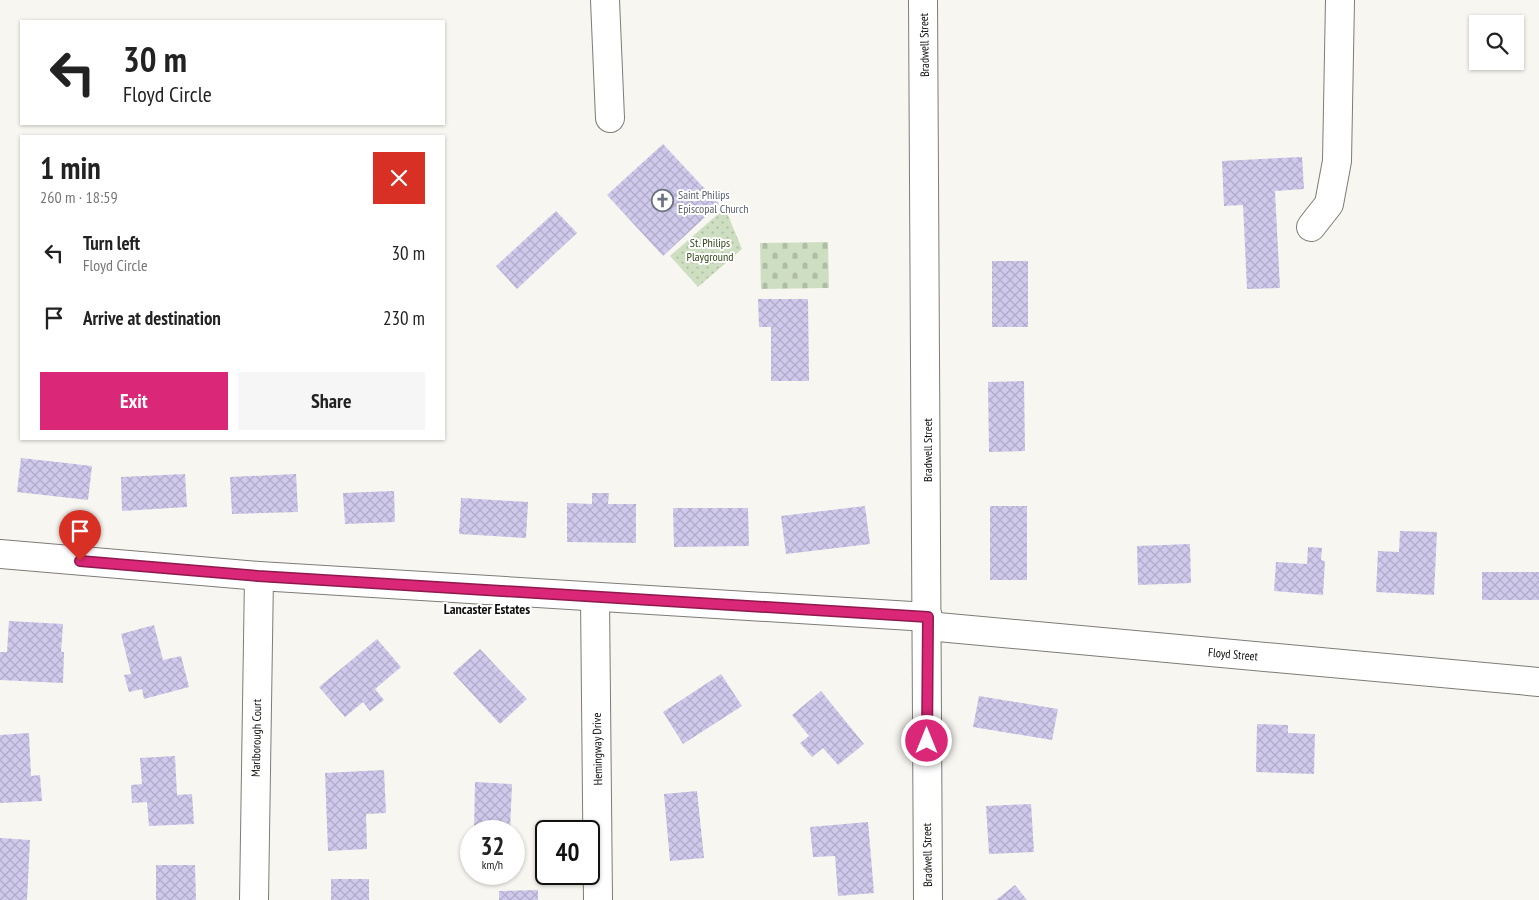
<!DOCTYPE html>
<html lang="en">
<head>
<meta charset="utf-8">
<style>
	:root { --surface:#fff; --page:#f6f6f6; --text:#222; --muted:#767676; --accent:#db2777 }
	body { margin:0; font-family:"PT Sans Narrow",sans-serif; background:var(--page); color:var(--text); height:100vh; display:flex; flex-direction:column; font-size:19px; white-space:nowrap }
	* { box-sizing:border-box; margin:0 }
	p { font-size:16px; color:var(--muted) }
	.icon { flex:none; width:28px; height:28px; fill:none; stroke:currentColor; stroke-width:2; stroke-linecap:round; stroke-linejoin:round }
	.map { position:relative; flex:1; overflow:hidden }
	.details { position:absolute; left:20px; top:135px; width:425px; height:305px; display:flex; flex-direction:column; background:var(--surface); border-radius:0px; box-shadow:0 1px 4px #0004 }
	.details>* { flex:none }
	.top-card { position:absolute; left:20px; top:20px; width:425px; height:105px; border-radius:0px; box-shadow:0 1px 4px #0004; background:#fff; color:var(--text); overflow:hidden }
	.controls { position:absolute; left:1469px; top:15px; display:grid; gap:10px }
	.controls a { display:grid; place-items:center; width:55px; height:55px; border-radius:0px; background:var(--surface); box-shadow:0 1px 4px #0004; font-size:25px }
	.speed { position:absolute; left:460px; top:820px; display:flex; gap:10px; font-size:25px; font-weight:700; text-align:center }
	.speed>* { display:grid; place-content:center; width:65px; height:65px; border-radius:50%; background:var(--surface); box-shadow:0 1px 4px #0004; line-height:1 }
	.speed small { font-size:12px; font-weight:400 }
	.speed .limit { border:2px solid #111; border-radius:8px; background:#fff; color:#111 }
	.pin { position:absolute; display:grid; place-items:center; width:42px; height:42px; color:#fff; margin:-51px -21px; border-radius:50% 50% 50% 0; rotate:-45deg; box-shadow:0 0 5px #0007 }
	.pin .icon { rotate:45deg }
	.me { position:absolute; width:55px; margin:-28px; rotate:0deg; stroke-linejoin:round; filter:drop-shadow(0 0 4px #0008) }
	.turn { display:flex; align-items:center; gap:18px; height:105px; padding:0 20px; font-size:22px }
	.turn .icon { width:65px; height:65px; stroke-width:2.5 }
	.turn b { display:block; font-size:35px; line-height:42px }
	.round { display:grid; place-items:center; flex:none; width:52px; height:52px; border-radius:0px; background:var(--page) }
	.headline { display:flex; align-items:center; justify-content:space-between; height:85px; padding:0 20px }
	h1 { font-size:30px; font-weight:700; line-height:38px }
	.action { display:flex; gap:10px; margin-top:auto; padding:10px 20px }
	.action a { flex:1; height:58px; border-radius:0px; background:var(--accent); color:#fff; font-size:20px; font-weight:700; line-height:58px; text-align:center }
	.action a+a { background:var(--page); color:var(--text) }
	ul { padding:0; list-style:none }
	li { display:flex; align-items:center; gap:15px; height:65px; padding:0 20px }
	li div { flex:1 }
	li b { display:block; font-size:19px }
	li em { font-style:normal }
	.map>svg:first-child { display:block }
	.cemetery { fill:url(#cemetery-stones) }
	.park { fill:url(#park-dots) }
	.building { fill:url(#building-cross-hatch) }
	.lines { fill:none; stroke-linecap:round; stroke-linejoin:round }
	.minor-casing { stroke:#7d7c77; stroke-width:30 }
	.minor { stroke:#fff; stroke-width:28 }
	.route-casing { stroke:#8e194d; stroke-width:12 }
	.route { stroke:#db2777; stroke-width:9 }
	.labels { text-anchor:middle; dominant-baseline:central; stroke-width:4; stroke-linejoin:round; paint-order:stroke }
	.street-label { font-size:12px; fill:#0f0e0c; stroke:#fff }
	.worship-label { font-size:12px; fill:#5b616d; stroke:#fff; text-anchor:start }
	.park-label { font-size:12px; fill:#314817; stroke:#fff }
	.neighbourhood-label { font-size:14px; font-weight:bold; fill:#0f0e0c; stroke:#fff }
</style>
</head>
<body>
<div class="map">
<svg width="1539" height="900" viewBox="0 0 1539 900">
	<defs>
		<pattern id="cemetery-stones" width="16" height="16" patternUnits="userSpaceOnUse" patternTransform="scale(1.25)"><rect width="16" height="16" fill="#cedec1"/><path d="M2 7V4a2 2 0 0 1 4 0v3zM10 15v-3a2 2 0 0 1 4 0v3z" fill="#b0bda5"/></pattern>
		<pattern id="park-dots" width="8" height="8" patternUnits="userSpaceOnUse" patternTransform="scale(1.25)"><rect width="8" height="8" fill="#cedec1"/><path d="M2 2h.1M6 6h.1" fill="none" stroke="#b0bda5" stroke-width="1.8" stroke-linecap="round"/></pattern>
		<pattern id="building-cross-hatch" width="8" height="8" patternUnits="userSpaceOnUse" patternTransform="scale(1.25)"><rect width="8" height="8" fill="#cfc9ec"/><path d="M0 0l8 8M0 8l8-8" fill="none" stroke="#b1abc9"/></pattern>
	</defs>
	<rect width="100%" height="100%" fill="#f7f6f1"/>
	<path class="cemetery" d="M 828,242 L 829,288 L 761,289 L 760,243 Z"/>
	<path class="park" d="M 725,208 L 742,249 L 698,287 L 670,256 Z"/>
	<g class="building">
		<path d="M 663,144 L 719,204 L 663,256 L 607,195 Z"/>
		<path d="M 1302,157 L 1304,189 L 1275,191 L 1280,288 L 1247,289 L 1243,205 L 1224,206 L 1222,161 Z"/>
		<path d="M 556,211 L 577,233 L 517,289 L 496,266 Z"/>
		<rect x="992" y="261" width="36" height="66"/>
		<path d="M 758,299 L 808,299 L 809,381 L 771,381 L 771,327 L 759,327 Z"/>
		<path d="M 1024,381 L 1025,451 L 989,452 L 988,382 Z"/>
		<path d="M 21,458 L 92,466 L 88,500 L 17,492 Z"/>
		<path d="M 185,474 L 187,507 L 122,511 L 121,477 Z"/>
		<path d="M 296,474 L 298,512 L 232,514 L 230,477 Z"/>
		<path d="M 394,491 L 395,522 L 345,524 L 343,493 Z"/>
		<path d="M 592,493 L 609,493 L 608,504 L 636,504 L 636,543 L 567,542 L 567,503 L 592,504 Z"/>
		<path d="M 461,498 L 528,502 L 526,538 L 459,534 Z"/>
		<path d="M 865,506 L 870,544 L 786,554 L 781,516 Z"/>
		<rect x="990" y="506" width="37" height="74"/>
		<path d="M 673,508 L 748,508 L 749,546 L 674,547 Z"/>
		<path d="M 1400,531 L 1437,532 L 1434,595 L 1376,592 L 1378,551 L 1399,552 Z"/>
		<path d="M 1190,544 L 1191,583 L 1138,585 L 1137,546 Z"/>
		<path d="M 1308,547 L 1322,548 L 1321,560 L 1325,561 L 1323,595 L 1274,591 L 1276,562 L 1307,564 Z"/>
		<rect x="1482" y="572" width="57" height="28"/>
		<path d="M 9,621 L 63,624 L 61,652 L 64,652 L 63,683 L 0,680 L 0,652 L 7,652 Z"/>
		<path d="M 154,625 L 163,660 L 181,656 L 189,687 L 144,699 L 142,689 L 129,692 L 124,675 L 131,674 L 121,634 Z"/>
		<path d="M 377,639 L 401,667 L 375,689 L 384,700 L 370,711 L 363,702 L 345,717 L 319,687 Z"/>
		<path d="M 480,649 L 527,699 L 500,724 L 453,673 Z"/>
		<path d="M 721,674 L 742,706 L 683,744 L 663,712 Z"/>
		<path d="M 821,691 L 864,744 L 838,765 L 823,748 L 812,757 L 800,743 L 809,736 L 792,715 Z"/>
		<path d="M 979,696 L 1058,709 L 1052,740 L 973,727 Z"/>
		<path d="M 1257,724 L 1288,725 L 1288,733 L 1315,734 L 1314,774 L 1256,772 Z"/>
		<path d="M 29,733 L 31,776 L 40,775 L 42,801 L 0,803 L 0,735 Z"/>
		<path d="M 175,756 L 177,795 L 192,794 L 194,824 L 149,826 L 147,802 L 132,803 L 131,785 L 142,784 L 140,758 Z"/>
		<path d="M 384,770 L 386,813 L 366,814 L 367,849 L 328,851 L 325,773 Z"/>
		<path d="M 475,782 L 512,784 L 510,831 L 474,831 Z"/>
		<path d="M 697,791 L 704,858 L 670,861 L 664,794 Z"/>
		<path d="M 1031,804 L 1034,852 L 989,854 L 986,806 Z"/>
		<path d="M 868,822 L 874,893 L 838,896 L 835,856 L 813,857 L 810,827 Z"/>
		<path d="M 0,838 L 30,840 L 27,900 L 0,900 Z"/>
		<path d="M 156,865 L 195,865 L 196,900 L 156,900 Z"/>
		<rect x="331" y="879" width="38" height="21"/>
		<path d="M 1015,885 L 1027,900 L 996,900 Z"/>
		<path d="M 538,890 L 538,900 L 499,900 L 499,891 Z"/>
	</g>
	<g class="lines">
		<defs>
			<g id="minor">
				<path d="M 605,0 L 610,118"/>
				<path d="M 923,0 L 928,900"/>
				<path d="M 1311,227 L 1329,204 L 1337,161 L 1340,0"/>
				<path d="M 0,554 L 259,576 L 928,617"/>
				<path d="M 595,598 L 598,900"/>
				<path d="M 927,626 L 1539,682"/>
				<path d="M 254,900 L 259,576"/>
			</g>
		</defs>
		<use href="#minor" class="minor-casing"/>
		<use href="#minor" class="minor"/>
	</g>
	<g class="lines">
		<defs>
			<path id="route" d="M 80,561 L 258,576 L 928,617 L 927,741"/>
		</defs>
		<use href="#route" class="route-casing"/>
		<use href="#route" class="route"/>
	</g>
	<defs>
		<symbol id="church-ring" viewBox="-11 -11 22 22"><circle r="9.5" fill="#fff" stroke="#6b7280" stroke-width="1.5"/><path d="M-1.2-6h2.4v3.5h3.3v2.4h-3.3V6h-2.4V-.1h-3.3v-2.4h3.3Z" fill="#6b7280"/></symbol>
	</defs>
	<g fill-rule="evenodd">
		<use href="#church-ring" x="650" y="188" width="25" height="25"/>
	</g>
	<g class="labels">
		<g class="street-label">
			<text transform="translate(924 45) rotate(-91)">Bradwell Street</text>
			<text transform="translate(927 450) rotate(-90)">Bradwell Street</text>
			<text transform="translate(1233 654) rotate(5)">Floyd Street</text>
			<text transform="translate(256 738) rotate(-89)">Marlborough Court</text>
			<text transform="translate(597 749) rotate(-91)">Hemingway Drive</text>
			<text transform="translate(927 855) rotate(-91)">Bradwell Street</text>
		</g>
		<g class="worship-label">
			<text x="678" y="194">Saint Philips<tspan x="678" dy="14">Episcopal Church</tspan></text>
		</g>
		<g class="park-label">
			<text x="710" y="242">St. Philips<tspan x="710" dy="14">Playground</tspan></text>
		</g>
		<g class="neighbourhood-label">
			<text x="487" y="609">Lancaster Estates</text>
		</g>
	</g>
</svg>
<div class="controls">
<a><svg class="icon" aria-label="search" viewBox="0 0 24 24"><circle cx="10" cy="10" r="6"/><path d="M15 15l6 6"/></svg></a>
</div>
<div class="speed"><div>32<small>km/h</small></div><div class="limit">40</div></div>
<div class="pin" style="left:80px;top:561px;background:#d93025"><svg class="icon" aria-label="arrive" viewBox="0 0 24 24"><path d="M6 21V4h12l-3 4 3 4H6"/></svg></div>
<svg class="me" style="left:927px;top:741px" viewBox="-20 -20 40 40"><circle r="17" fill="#db2777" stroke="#fff" stroke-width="3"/><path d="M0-11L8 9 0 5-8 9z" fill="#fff"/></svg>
<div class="top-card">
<div class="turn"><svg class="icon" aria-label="left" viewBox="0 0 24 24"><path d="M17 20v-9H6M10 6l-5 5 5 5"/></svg><div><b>30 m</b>Floyd Circle</div></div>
</div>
<section class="details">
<div class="headline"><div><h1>1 min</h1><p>260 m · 18:59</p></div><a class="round" style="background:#d93025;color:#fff"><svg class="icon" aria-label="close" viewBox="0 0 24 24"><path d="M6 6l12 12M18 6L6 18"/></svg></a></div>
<ul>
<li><svg class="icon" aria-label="left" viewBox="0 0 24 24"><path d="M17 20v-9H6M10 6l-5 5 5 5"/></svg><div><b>Turn left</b><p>Floyd Circle</p></div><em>30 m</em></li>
<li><svg class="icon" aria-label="arrive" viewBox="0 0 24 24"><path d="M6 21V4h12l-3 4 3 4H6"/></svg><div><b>Arrive at destination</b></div><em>230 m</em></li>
</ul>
<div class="action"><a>Exit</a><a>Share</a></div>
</section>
</div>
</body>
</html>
